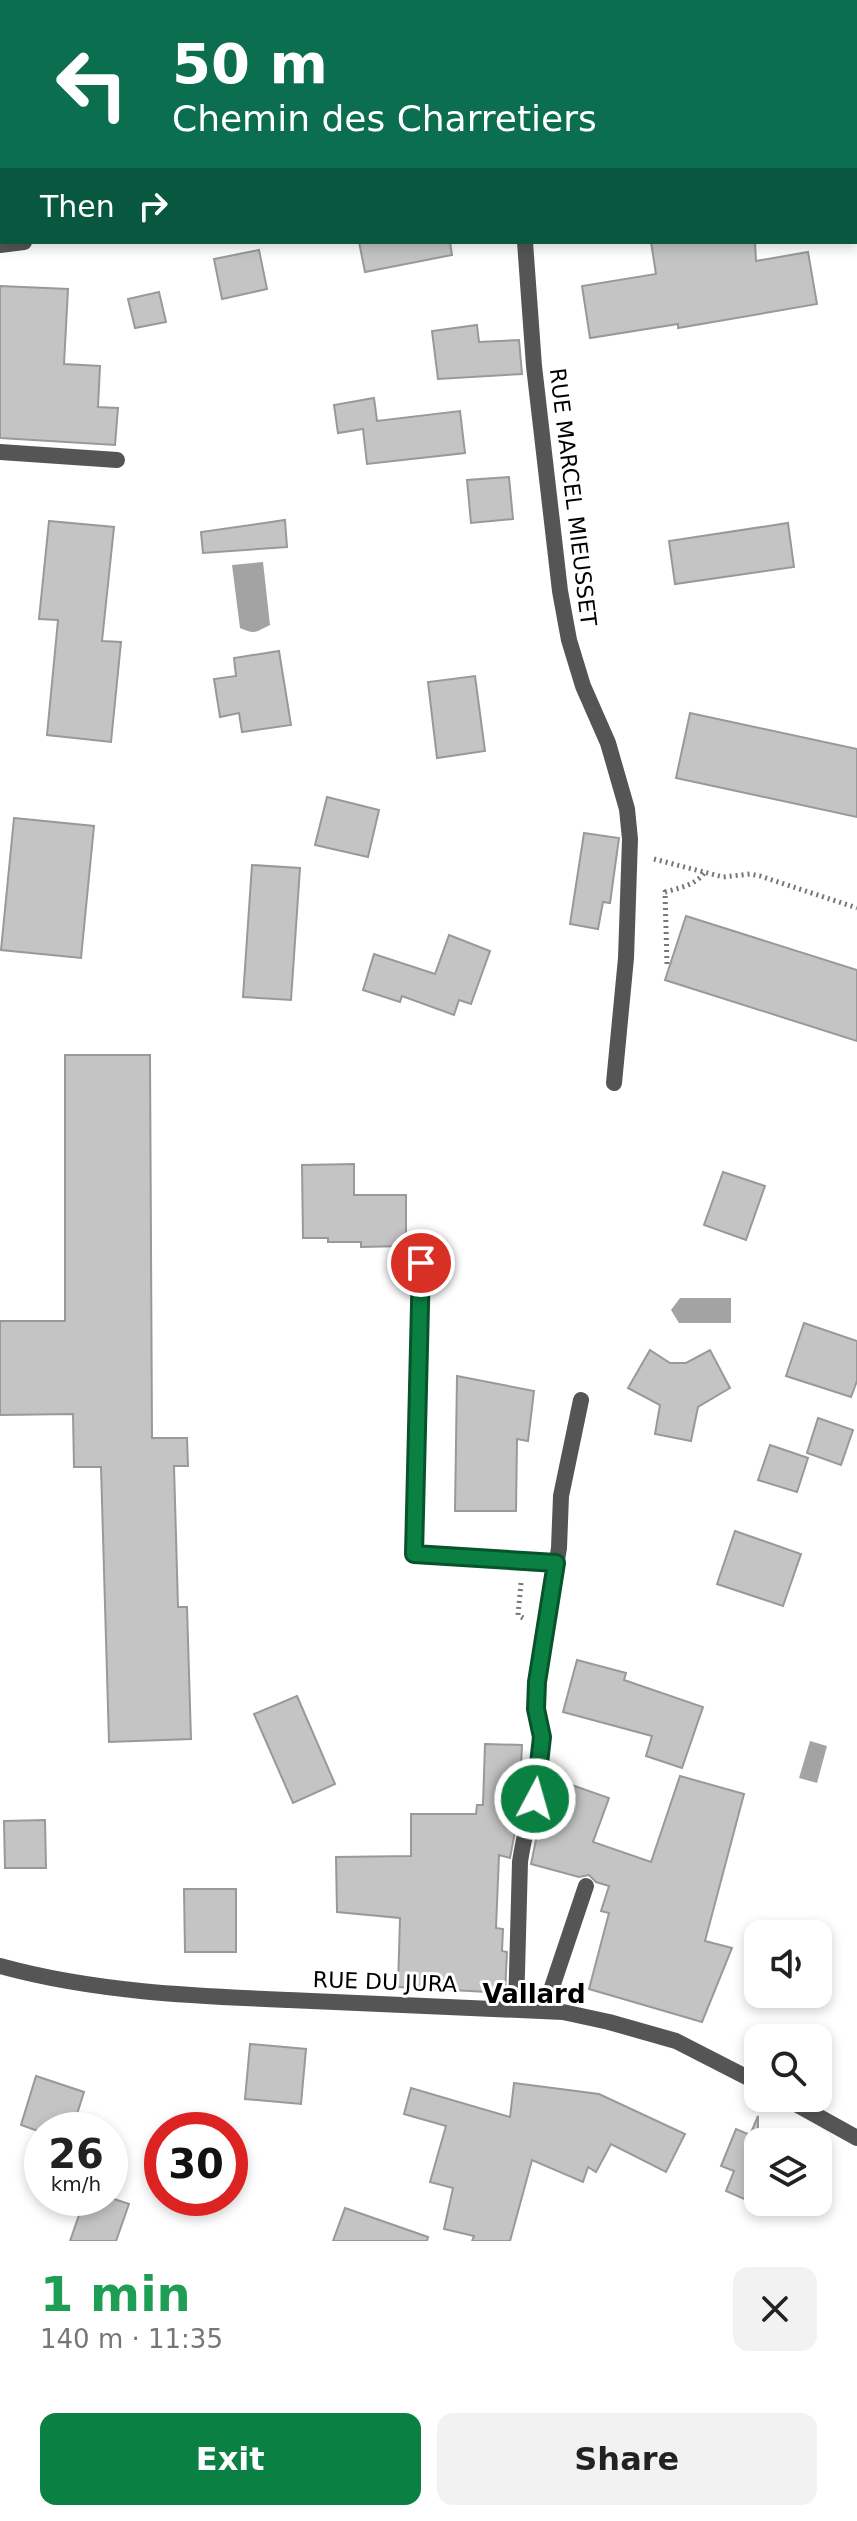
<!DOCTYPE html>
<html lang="en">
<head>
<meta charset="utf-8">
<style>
	:root { --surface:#fff; --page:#f2f2f2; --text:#222; --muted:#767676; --accent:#0b8043 }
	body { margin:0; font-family:"DejaVu Sans",sans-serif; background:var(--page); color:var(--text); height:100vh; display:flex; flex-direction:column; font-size:30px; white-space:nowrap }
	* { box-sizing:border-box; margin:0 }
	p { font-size:26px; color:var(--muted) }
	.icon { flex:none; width:44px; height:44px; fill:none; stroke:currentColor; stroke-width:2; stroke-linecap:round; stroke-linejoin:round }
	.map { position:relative; height:2241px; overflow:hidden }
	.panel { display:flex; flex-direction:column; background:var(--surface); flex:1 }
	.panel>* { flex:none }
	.hud { position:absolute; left:0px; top:0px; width:858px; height:244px; box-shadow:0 4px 12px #0003; background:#0b6e4f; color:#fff; overflow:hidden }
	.buttons { position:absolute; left:744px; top:1920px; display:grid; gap:16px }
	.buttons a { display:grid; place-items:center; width:88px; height:88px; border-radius:16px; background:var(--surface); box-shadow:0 4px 12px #0003; font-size:40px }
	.speed { position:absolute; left:24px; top:2112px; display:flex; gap:16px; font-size:40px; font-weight:700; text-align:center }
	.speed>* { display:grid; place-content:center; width:104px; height:104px; border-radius:50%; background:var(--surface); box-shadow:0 4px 12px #0003; line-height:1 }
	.speed small { font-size:20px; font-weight:400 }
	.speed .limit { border:12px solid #d22; background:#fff; color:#111 }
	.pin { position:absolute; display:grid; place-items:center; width:68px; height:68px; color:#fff; margin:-34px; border:4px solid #fff; border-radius:50%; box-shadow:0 2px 8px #0007 }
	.me { position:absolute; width:88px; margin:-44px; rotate:6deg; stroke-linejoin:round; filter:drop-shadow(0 0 6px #0008) }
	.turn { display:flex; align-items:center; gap:28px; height:168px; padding:0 40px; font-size:36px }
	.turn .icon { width:104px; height:104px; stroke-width:2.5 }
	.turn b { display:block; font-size:56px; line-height:68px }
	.then { display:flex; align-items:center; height:76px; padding:0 40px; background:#0003; gap:16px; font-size:30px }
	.round { display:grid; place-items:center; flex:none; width:84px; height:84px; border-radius:16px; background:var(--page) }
	.overview { display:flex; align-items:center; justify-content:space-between; height:136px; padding:0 40px }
	h1 { font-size:48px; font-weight:700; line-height:60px; color:#1e9e55 }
	.primary-button { display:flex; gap:16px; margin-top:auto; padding:16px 40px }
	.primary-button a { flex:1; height:92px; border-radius:16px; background:var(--accent); color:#fff; font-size:32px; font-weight:700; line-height:92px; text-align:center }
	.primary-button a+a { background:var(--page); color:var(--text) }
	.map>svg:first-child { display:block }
	.water { fill:#a3a3a3 }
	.building { fill:#c4c4c4; stroke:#999; stroke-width:2 }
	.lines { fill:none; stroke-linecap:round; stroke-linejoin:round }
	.path { stroke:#777; stroke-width:5; stroke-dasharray:2 4; stroke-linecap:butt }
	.service { stroke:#555; stroke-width:16 }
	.minor { stroke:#555; stroke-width:16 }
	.tertiary { stroke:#555; stroke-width:16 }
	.route-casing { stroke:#07532c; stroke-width:20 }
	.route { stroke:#0b8043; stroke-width:14 }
	.labels { text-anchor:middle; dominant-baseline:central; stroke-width:6; stroke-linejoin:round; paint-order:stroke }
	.street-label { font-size:22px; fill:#000; stroke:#fff }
	.quarter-label { font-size:26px; font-weight:bold; fill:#000; stroke:#fff }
</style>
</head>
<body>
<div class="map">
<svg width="857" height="2241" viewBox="0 0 857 2241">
	<rect width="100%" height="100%" fill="#fff"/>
	<g class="water">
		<path d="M 263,562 L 270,625 C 255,632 256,635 240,628 L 232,565 Z"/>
		<path d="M 680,1298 L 731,1298 L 731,1323 L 679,1323 L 671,1310 Z"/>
		<path d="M 810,1741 L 827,1746 L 817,1783 L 799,1778 Z"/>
	</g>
	<g class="building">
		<path d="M 359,242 L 450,242 L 452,255 L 365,272 Z"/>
		<path d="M 651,242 L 755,242 L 756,261 L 808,252 L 817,304 L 678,328 L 678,324 L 590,338 L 582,286 L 656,274 Z"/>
		<path d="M 259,250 L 267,289 L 222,299 L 214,259 Z"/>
		<path d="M 0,286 L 68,289 L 64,364 L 100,366 L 98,407 L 118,408 L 115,445 L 0,438 Z"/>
		<path d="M 159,292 L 166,322 L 135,328 L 128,299 Z"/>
		<path d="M 477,325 L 479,342 L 519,340 L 522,374 L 438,379 L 432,331 Z"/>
		<path d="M 374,398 L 377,421 L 460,411 L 465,453 L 367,464 L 363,429 L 338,433 L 334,405 Z"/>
		<path d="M 509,477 L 513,519 L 471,523 L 467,480 Z"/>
		<path d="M 285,520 L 287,547 L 203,553 L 201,532 Z"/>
		<path d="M 49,521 L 114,527 L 102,641 L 121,642 L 111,742 L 47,735 L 58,620 L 39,619 Z"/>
		<path d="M 788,523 L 794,567 L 675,584 L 669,541 Z"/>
		<path d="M 279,651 L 291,725 L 242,732 L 239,713 L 220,717 L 214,679 L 236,676 L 234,658 Z"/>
		<path d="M 475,676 L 485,751 L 437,758 L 428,682 Z"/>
		<path d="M 690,713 L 857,749 L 857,817 L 676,778 Z"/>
		<path d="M 327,797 L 379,810 L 368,857 L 315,845 Z"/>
		<path d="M 14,818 L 94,826 L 81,958 L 1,950 Z"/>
		<path d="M 584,833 L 619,838 L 610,903 L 603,902 L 598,929 L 570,924 Z"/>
		<path d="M 252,865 L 300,868 L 291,1000 L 243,997 Z"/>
		<path d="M 686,916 L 857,970 L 857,1041 L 665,980 Z"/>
		<path d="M 449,935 L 490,951 L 471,1004 L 459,1000 L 454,1015 L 402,996 L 400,1002 L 363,990 L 374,954 L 435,974 Z"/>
		<path d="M 65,1055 L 150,1055 L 152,1438 L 187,1438 L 188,1466 L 174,1466 L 178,1607 L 187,1607 L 191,1739 L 109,1742 L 101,1467 L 74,1467 L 73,1414 L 0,1415 L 0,1321 L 65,1321 Z"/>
		<path d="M 354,1164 L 354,1195 L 406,1195 L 406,1246 L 361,1247 L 361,1242 L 328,1242 L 328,1238 L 303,1238 L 302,1165 Z"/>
		<path d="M 723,1172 L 765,1186 L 746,1240 L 704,1225 Z"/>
		<path d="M 804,1323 L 857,1341 L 857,1381 L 851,1397 L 786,1376 Z"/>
		<path d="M 650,1350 L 670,1363 L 686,1363 L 710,1350 L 730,1388 L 698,1407 L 691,1441 L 655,1434 L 660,1405 L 628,1388 Z"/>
		<path d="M 457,1376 L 534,1391 L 528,1441 L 517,1439 L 516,1511 L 455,1511 Z"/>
		<path d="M 818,1418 L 853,1430 L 841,1465 L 807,1453 Z"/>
		<path d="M 770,1445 L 808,1458 L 797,1492 L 758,1480 Z"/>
		<path d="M 735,1531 L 801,1554 L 783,1606 L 717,1584 Z"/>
		<path d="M 577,1660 L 626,1673 L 624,1680 L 703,1707 L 682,1768 L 646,1756 L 652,1736 L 563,1712 Z"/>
		<path d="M 297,1696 L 335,1784 L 293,1803 L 254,1714 Z"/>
		<path d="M 485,1744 L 522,1745 L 521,1767 L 527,1769 L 510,1858 L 499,1855 L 496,1928 L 503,1929 L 502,1951 L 507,1952 L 505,1993 L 398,1987 L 400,1918 L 337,1912 L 336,1857 L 411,1856 L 411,1814 L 476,1814 L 477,1805 L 483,1805 Z"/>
		<path d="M 680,1776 L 744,1794 L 705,1941 L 732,1948 L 702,2022 L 589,1989 L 609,1913 L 601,1911 L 609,1886 L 596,1882 L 589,1875 L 579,1877 L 531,1864 L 549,1777 L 609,1798 L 593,1842 L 651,1862 Z"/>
		<path d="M 45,1820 L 46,1868 L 5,1868 L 4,1821 Z"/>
		<path d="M 184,1889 L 236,1889 L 236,1952 L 185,1952 Z"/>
		<path d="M 250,2044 L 306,2049 L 301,2104 L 245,2099 Z"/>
		<path d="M 36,2076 L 84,2092 L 72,2130 L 35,2130 L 21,2125 Z"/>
		<path d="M 514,2083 L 599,2094 L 685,2134 L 666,2172 L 611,2144 L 596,2172 L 588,2167 L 583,2182 L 532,2160 L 510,2241 L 472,2241 L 474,2236 L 444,2229 L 453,2188 L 430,2182 L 446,2126 L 404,2114 L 411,2088 L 510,2117 Z"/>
		<path d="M 758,2116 L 758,2205 L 726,2191 L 734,2171 L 721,2166 L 736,2129 L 750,2135 Z"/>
		<path d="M 85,2198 L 111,2198 L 129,2204 L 116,2241 L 70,2241 Z"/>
		<path d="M 345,2208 L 428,2237 L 427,2241 L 333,2241 Z"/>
	</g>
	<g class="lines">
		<g class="path">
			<path d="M 654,859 L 723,877 L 750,874 L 760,876 L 857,908"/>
			<path d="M 667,964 L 665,892 C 679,888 696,885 705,872"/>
			<path d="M 521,1583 L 518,1615 L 523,1618"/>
		</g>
		<g class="service">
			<path d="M 767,0 L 768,2"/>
			<path d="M 0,452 L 117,460"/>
			<path d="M 536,1709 L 537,1682 L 559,1548 L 561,1496 L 581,1400"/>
			<path d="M 544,2011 L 586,1886"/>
		</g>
		<g class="minor">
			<path d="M 354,0 L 354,2"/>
			<path d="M 525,242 L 534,366 L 560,591 L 569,640 L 583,686 L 608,743 L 627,809 L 630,839 L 626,958 L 614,1083"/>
			<path d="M 421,1263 L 414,1554 L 556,1563"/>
			<path d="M 0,1966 C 94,1992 193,1996 289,2000 C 381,2004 472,2008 563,2012 L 609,2022 L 676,2041 L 758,2083"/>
			<path d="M 516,2009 L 520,1862 C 527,1811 550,1762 536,1709"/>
			<path d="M 785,2098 L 857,2138"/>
		</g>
		<g class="tertiary">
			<path d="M 856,60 L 857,60"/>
			<path d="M 0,245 L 24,242"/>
		</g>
	</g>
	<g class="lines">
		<defs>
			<path id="route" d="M 421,1263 L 414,1554 L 556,1563 L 537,1682 L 536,1709 L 542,1737 L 535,1799"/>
		</defs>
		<use href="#route" class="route-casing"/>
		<use href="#route" class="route"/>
	</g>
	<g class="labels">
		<g class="street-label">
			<text transform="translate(573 497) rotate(83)">RUE MARCEL MIEUSSET</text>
			<text transform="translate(385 1982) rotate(2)">RUE DU JURA</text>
		</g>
		<g class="quarter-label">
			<text x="534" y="1994">Vallard</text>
		</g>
	</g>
</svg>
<div class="buttons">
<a><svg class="icon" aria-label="sound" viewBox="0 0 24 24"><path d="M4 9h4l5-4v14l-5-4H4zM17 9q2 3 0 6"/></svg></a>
<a><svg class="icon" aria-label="search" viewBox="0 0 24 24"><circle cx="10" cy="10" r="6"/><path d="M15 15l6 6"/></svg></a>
<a><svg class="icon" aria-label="layers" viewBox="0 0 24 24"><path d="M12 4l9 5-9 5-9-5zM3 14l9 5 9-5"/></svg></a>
</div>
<div class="speed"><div>26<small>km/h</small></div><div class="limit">30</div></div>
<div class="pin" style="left:421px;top:1263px;background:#d93025"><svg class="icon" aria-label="arrive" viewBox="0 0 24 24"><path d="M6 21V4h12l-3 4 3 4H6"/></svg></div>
<svg class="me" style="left:535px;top:1799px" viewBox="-20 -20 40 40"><circle r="17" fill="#0b8043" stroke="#fff" stroke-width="3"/><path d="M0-11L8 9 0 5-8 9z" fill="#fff"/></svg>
<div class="hud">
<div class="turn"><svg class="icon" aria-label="left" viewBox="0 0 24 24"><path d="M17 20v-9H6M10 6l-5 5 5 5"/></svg><div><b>50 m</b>Chemin des Charretiers</div></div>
<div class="then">Then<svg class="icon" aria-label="right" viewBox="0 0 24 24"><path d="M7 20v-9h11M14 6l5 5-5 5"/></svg></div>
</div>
</div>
<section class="panel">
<div class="overview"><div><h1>1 min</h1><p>140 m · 11:35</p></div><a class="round"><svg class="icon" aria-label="close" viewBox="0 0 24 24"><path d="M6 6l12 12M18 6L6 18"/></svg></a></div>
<div class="primary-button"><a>Exit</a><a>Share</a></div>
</section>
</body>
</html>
